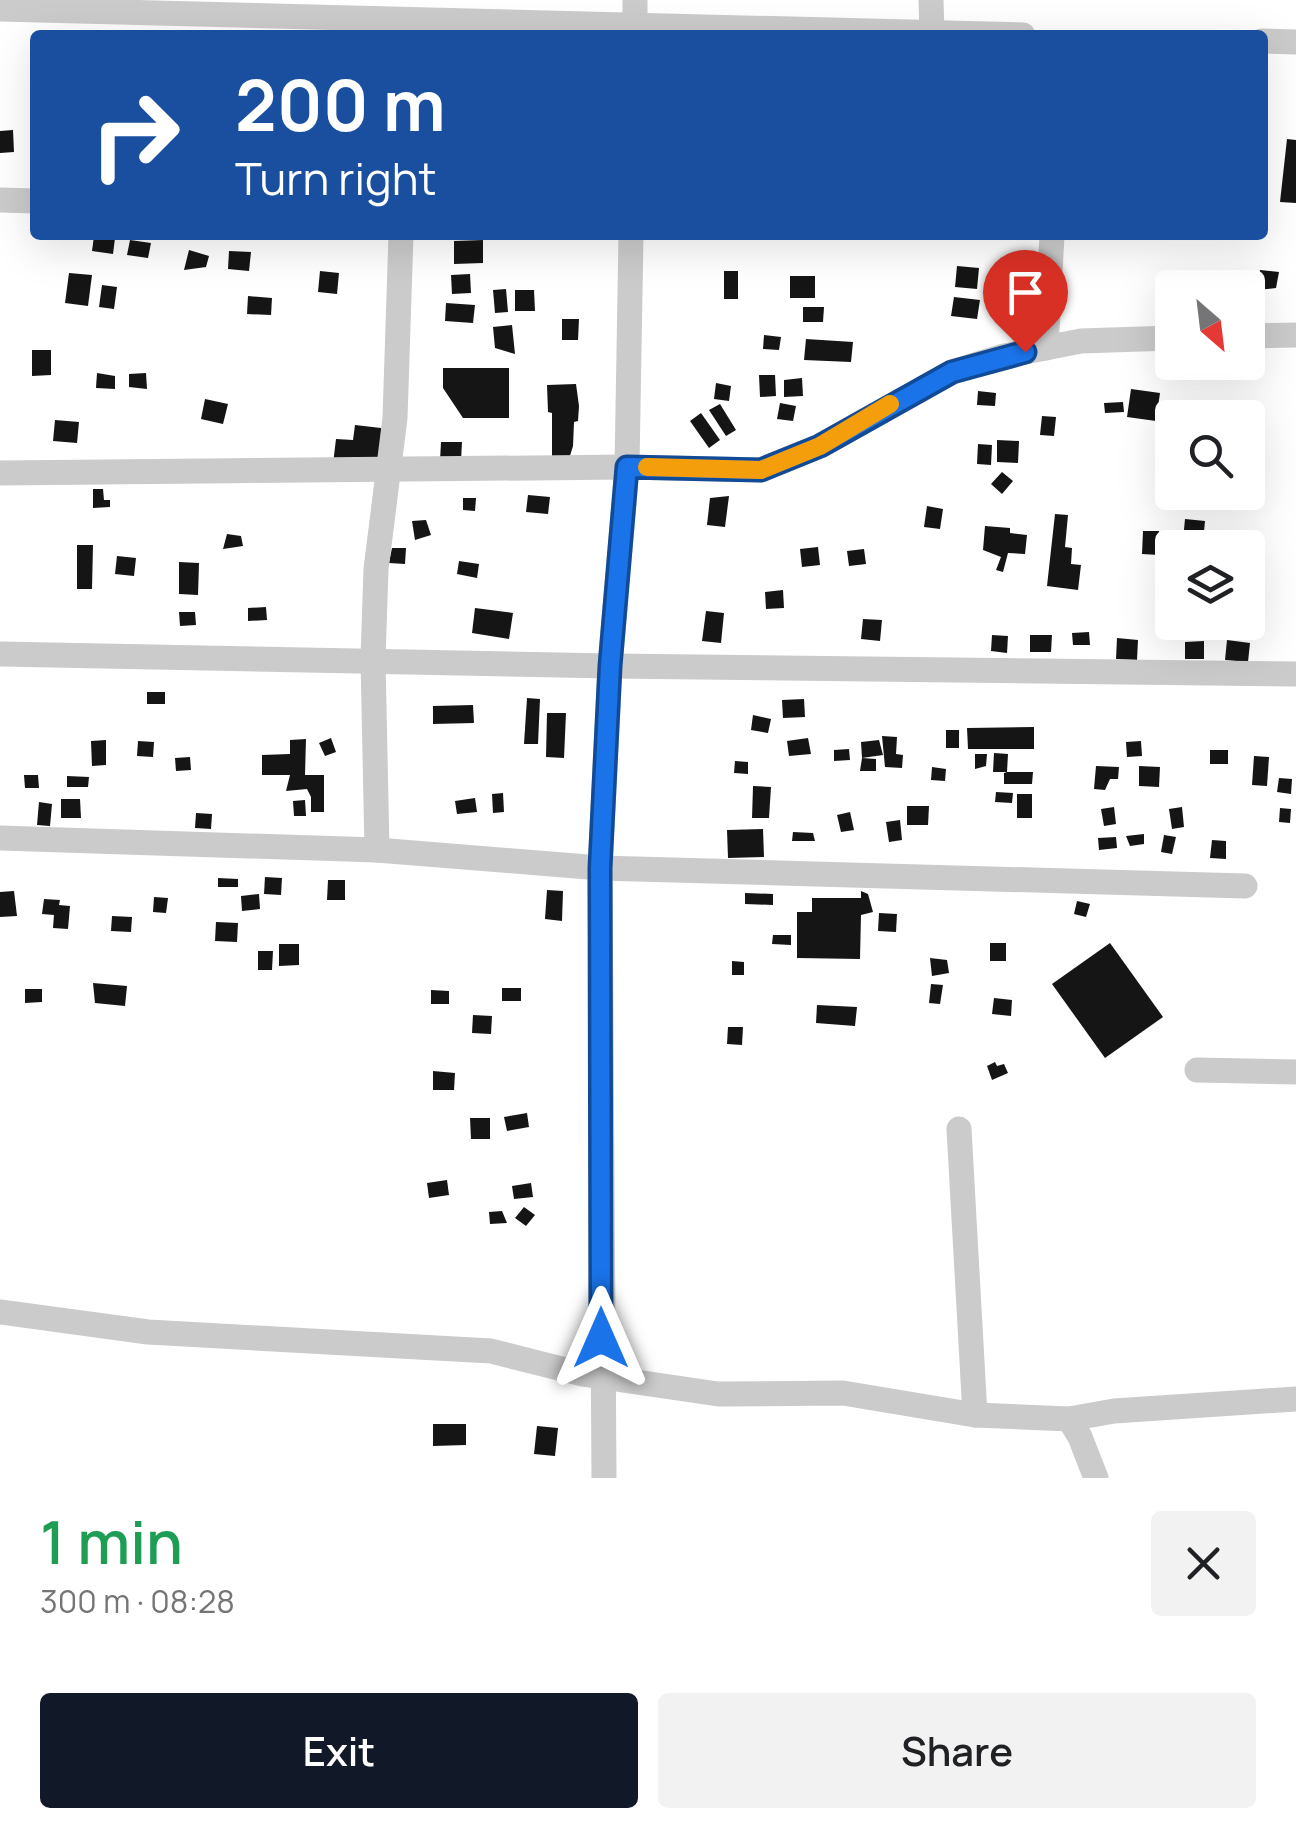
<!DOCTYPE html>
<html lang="en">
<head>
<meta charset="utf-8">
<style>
	:root { --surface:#fff; --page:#f2f2f2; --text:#202124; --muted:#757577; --accent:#111827 }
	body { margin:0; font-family:Manrope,sans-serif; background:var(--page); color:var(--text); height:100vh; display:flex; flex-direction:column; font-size:38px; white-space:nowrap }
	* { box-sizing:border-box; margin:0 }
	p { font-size:32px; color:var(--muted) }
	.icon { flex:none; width:55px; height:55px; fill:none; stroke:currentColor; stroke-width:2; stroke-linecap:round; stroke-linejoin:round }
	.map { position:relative; height:1478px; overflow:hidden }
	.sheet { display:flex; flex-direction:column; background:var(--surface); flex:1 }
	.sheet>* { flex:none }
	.hud { position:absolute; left:30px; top:30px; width:1238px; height:210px; border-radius:10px; box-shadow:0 10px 40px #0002; background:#1a4fa0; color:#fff; overflow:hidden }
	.needle { width:65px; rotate:152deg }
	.buttons { position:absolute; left:1155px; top:270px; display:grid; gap:20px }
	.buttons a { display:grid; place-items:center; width:110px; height:110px; border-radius:10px; background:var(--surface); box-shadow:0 10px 40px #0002; font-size:50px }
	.pin { position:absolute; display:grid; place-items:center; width:85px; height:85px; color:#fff; margin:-102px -42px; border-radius:50% 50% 50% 0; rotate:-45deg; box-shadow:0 0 10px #0007 }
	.pin .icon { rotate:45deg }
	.me { position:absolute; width:110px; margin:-55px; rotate:0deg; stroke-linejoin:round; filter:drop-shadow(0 0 8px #0008) }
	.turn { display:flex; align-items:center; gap:35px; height:210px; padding:0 40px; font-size:45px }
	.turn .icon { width:130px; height:130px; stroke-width:2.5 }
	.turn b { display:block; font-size:70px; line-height:85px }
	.round { display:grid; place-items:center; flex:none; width:105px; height:105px; border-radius:10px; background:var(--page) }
	.headline { display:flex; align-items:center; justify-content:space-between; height:170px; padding:0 40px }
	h1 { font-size:60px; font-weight:600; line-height:75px; color:#1e9e55 }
	.primary-button { display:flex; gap:20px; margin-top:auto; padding:20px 40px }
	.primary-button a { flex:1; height:115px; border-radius:10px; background:var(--accent); color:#fff; font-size:40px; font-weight:600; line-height:115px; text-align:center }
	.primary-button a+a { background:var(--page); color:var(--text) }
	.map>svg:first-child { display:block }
	.building { fill:#151515 }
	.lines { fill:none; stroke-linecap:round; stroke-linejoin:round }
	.street { stroke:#cbcbcb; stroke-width:25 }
	.route-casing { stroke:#114b97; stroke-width:25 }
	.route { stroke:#1a73e8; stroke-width:18 }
	.slow { stroke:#f59e0b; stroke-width:18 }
</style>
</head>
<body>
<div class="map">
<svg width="1296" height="1478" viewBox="0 0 1296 1478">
	<rect width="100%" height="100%" fill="#fff"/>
	<g class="building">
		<path d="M 13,130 L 14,152 L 0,153 L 0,131 Z"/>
		<path d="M 1287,139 L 1296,140 L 1296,203 L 1280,202 Z"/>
		<path d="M 94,236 L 115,238 L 113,254 L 92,251 Z"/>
		<path d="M 130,240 L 151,243 L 148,258 L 127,255 Z"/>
		<path d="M 483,240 L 483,263 L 454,264 L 454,241 Z"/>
		<path d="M 189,250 L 209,256 L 206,267 L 184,270 Z"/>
		<path d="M 229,251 L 251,252 L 249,271 L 228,269 Z"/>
		<path d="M 957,266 L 979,268 L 977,289 L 955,287 Z"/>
		<path d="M 1009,269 L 1029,271 L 1027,286 L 1007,283 Z"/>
		<path d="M 1260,270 L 1279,272 L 1276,288 L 1257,290 Z"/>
		<path d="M 320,271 L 339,273 L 337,294 L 318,292 Z"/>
		<rect x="724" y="271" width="14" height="28"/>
		<path d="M 69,273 L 92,275 L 88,306 L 65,303 Z"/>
		<path d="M 470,274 L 471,293 L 452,294 L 451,275 Z"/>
		<rect x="790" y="276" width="25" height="22"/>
		<path d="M 102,285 L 117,287 L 114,309 L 99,307 Z"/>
		<path d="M 506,289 L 508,312 L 495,313 L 493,290 Z"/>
		<path d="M 515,290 L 534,290 L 535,311 L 515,311 Z"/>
		<path d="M 248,296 L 272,298 L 271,315 L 247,314 Z"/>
		<path d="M 954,297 L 980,300 L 977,319 L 951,316 Z"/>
		<path d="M 446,303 L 475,305 L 473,323 L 445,321 Z"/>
		<path d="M 803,307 L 824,307 L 823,322 L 803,322 Z"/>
		<path d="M 562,319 L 579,319 L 578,340 L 562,340 Z"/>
		<path d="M 512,325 L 515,354 L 495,348 L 493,327 Z"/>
		<path d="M 764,335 L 781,337 L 779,350 L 763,349 Z"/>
		<path d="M 806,339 L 853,342 L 851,362 L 804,360 Z"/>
		<path d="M 32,350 L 51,350 L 51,375 L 32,376 Z"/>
		<path d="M 443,368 L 509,368 L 509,418 L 463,418 L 443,388 Z"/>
		<path d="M 97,373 L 115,376 L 115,389 L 96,388 Z"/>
		<path d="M 146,373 L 147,389 L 129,387 L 129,374 Z"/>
		<path d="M 759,375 L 775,375 L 776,396 L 760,397 Z"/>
		<path d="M 802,378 L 803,396 L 784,397 L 784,380 Z"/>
		<path d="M 716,383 L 731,386 L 729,401 L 714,399 Z"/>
		<path d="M 576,384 L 579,406 L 578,421 L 574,422 L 573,446 L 569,459 L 552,459 L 552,413 L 548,412 L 547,385 Z"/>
		<path d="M 1131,389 L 1160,393 L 1156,421 L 1127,417 Z"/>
		<path d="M 978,391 L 996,393 L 995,406 L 977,405 Z"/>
		<path d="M 205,399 L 228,404 L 223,424 L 201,419 Z"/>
		<path d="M 1123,402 L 1124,412 L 1105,413 L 1104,403 Z"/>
		<path d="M 780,403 L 796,406 L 793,421 L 777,419 Z"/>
		<path d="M 720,404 L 736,430 L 726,436 L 709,410 Z"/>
		<path d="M 701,413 L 720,440 L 709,448 L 690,421 Z"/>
		<path d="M 1042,416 L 1056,417 L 1054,436 L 1040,435 Z"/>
		<path d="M 55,420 L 79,422 L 77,443 L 53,441 Z"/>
		<path d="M 355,425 L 381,428 L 381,460 L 333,464 L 336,439 L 353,440 Z"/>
		<path d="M 997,440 L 1019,441 L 1018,463 L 997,462 Z"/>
		<path d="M 441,442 L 462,442 L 461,461 L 440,461 Z"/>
		<path d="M 978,444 L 992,445 L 991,465 L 977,464 Z"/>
		<path d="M 1002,472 L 1013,481 L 1002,494 L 991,484 Z"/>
		<path d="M 93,489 L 103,489 L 104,500 L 110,500 L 110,507 L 93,508 Z"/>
		<path d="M 528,495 L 550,497 L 548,514 L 526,512 Z"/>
		<path d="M 729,496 L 725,527 L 707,525 L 710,498 Z"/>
		<path d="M 463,498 L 476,498 L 475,511 L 463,510 Z"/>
		<path d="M 927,506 L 943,509 L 940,529 L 924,527 Z"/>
		<path d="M 1055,514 L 1068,515 L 1065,547 L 1072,548 L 1071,564 L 1081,565 L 1078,590 L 1047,586 Z"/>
		<path d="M 1185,519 L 1205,521 L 1203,542 L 1183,540 Z"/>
		<path d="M 426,520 L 431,535 L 415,540 L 412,521 Z"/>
		<path d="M 985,526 L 1010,528 L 1010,533 L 1027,535 L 1025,554 L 1008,553 L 1003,572 L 996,570 L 1001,557 L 983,550 Z"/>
		<path d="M 1143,531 L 1159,531 L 1159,555 L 1142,554 Z"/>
		<path d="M 227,534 L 241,536 L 243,546 L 223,549 Z"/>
		<path d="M 77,545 L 93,545 L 92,589 L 77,589 Z"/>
		<path d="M 818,547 L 820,565 L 802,567 L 800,549 Z"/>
		<path d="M 392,548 L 406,548 L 405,564 L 389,563 Z"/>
		<path d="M 864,549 L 866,564 L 849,566 L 847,551 Z"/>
		<path d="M 117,556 L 136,558 L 134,576 L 115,574 Z"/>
		<path d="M 459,561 L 479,564 L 477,578 L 457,574 Z"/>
		<path d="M 179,562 L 199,563 L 198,595 L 179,594 Z"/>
		<path d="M 1248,570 L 1264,572 L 1262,586 L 1248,584 Z"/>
		<path d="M 783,590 L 784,608 L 766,609 L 765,592 Z"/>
		<path d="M 266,607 L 267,620 L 248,621 L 248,608 Z"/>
		<path d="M 475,608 L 513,613 L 509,639 L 472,633 Z"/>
		<path d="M 706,611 L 724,613 L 721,643 L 702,641 Z"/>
		<path d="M 179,612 L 195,612 L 196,625 L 180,626 Z"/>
		<path d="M 1168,612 L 1172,612 L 1172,622 L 1184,622 L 1184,637 L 1167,637 Z"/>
		<path d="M 863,619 L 882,620 L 880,641 L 861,639 Z"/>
		<path d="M 1089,632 L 1090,645 L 1073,645 L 1072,633 Z"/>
		<path d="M 992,635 L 1008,636 L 1007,653 L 991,651 Z"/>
		<path d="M 1030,635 L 1052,635 L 1051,652 L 1030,652 Z"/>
		<path d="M 1117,638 L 1138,640 L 1137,660 L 1116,659 Z"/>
		<path d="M 1227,640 L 1250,643 L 1248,662 L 1225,660 Z"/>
		<path d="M 1204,641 L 1204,659 L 1185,659 L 1185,642 Z"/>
		<rect x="147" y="692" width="18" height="12"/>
		<path d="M 527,698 L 540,699 L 538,744 L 524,744 Z"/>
		<path d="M 804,699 L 805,717 L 783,718 L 782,700 Z"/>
		<path d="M 473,705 L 474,723 L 433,724 L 433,706 Z"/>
		<path d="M 547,713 L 566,713 L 564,758 L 546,757 Z"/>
		<path d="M 753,715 L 771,719 L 768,733 L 751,730 Z"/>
		<path d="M 1034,727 L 1034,749 L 968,749 L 967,728 Z"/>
		<rect x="946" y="730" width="13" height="18"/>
		<path d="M 882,736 L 897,737 L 896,754 L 903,755 L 902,768 L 885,767 Z"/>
		<path d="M 331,738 L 336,752 L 325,756 L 319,743 Z"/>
		<path d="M 808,738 L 811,754 L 789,756 L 787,741 Z"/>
		<path d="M 306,739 L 305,775 L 324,775 L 324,812 L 311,812 L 311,797 L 307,789 L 286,791 L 290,775 L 262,775 L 262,755 L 290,754 L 290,740 Z"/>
		<path d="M 106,740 L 106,765 L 92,766 L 91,741 Z"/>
		<path d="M 879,740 L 883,755 L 862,758 L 861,742 Z"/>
		<path d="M 138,741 L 154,742 L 153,757 L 137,756 Z"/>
		<path d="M 1141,741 L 1142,756 L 1127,757 L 1126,742 Z"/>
		<path d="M 849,749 L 850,760 L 834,761 L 834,750 Z"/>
		<rect x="1210" y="750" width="18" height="14"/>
		<path d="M 994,753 L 1008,754 L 1007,772 L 1033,772 L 1032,784 L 1004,784 L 1004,773 L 1007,772 L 993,772 Z"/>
		<path d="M 975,754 L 987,754 L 986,766 L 975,769 Z"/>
		<path d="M 1254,756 L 1269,757 L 1267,786 L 1252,785 Z"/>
		<path d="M 190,757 L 191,770 L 176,771 L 175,758 Z"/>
		<path d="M 862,758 L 876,759 L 876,771 L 860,771 Z"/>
		<path d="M 735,761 L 748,762 L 748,774 L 734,773 Z"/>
		<path d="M 1096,766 L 1119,767 L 1118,779 L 1110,779 L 1105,790 L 1094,789 Z"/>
		<path d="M 1139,766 L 1160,767 L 1159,787 L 1139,786 Z"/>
		<path d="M 932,767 L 946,769 L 945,781 L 931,780 Z"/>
		<path d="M 24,775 L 38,775 L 39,788 L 25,788 Z"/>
		<path d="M 67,776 L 89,777 L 88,787 L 67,787 Z"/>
		<path d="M 1279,778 L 1292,779 L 1291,794 L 1277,792 Z"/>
		<path d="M 753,786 L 771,787 L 769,818 L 752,818 Z"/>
		<path d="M 996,792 L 1013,793 L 1012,803 L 995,802 Z"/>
		<path d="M 503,793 L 504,812 L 493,813 L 492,794 Z"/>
		<rect x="1017" y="794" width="15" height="24"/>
		<path d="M 475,798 L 477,812 L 457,814 L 455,801 Z"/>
		<path d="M 61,799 L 80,799 L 81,818 L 61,818 Z"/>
		<path d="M 305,800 L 306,816 L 294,816 L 293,801 Z"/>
		<path d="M 39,802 L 52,804 L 50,826 L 37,825 Z"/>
		<path d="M 907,806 L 929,806 L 928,825 L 907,825 Z"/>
		<path d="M 1114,807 L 1116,824 L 1104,826 L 1101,809 Z"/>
		<path d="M 1182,807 L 1184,827 L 1172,829 L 1169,809 Z"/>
		<path d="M 1280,808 L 1291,809 L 1290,823 L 1279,822 Z"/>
		<path d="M 850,812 L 854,830 L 841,832 L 837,815 Z"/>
		<path d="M 196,813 L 212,814 L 211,829 L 195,828 Z"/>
		<path d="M 900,820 L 902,840 L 889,842 L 886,822 Z"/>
		<path d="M 763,829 L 764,857 L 728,858 L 727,830 Z"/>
		<path d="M 793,832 L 813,833 L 815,841 L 792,841 Z"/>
		<path d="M 1144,834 L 1144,844 L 1130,846 L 1126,836 Z"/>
		<path d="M 1164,835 L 1176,837 L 1172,854 L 1161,852 Z"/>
		<path d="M 1116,837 L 1117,848 L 1099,850 L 1098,838 Z"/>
		<path d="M 1212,840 L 1226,841 L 1226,859 L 1210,858 Z"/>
		<path d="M 265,877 L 282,878 L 281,895 L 264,894 Z"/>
		<path d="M 218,878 L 238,879 L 238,887 L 218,887 Z"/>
		<path d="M 328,880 L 345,880 L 345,900 L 327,900 Z"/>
		<path d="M 547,890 L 563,891 L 562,921 L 545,919 Z"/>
		<path d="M 14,891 L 17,916 L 0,917 L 0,892 Z"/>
		<path d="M 861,891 L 868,894 L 873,912 L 861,915 L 860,959 L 797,958 L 797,912 L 812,912 L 812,898 L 861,898 Z"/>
		<path d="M 745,893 L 773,894 L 773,905 L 745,904 Z"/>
		<path d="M 259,894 L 260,909 L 242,911 L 241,896 Z"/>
		<path d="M 154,897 L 168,898 L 166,913 L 153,912 Z"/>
		<path d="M 44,899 L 60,900 L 59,905 L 70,906 L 68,929 L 53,928 L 54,915 L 42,914 Z"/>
		<path d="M 1077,901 L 1090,904 L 1086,917 L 1074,914 Z"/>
		<path d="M 879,913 L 897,914 L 896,932 L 878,931 Z"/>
		<path d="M 112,916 L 132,917 L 131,932 L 111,931 Z"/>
		<path d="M 216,922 L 238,923 L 237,942 L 215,941 Z"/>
		<path d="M 773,935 L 791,935 L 791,945 L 772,944 Z"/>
		<rect x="990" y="943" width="16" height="18"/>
		<path d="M 1110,943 L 1163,1017 L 1105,1058 L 1052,984 Z"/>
		<path d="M 279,944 L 299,944 L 299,965 L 279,966 Z"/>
		<path d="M 258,951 L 273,951 L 272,970 L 258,970 Z"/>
		<path d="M 930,958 L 947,960 L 949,973 L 932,976 Z"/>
		<path d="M 732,961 L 744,962 L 744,975 L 732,975 Z"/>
		<path d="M 93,983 L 127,986 L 125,1006 L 95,1003 Z"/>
		<path d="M 931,984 L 943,985 L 940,1004 L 929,1003 Z"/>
		<rect x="502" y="988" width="19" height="13"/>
		<path d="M 25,989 L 42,989 L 42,1002 L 25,1003 Z"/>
		<path d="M 431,990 L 449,991 L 449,1004 L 431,1004 Z"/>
		<path d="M 994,998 L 1012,1000 L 1011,1016 L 992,1014 Z"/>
		<path d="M 817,1005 L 857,1007 L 855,1026 L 816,1023 Z"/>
		<path d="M 473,1015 L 492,1016 L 491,1034 L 472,1033 Z"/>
		<path d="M 728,1027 L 743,1027 L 742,1045 L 727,1044 Z"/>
		<path d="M 995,1062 L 997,1066 L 1004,1064 L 1008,1073 L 992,1080 L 987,1066 Z"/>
		<path d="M 433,1071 L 455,1073 L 454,1090 L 433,1090 Z"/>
		<path d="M 527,1113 L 529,1127 L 507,1131 L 504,1117 Z"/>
		<path d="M 470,1118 L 490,1118 L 490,1139 L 471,1139 Z"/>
		<path d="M 447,1180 L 449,1195 L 429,1198 L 427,1183 Z"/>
		<path d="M 531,1183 L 533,1197 L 514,1199 L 512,1186 Z"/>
		<path d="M 524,1207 L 535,1215 L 526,1226 L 515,1218 Z"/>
		<path d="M 502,1211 L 507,1223 L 490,1224 L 489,1212 Z"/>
		<path d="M 433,1424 L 466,1424 L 466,1445 L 433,1446 Z"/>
		<path d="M 537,1426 L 558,1428 L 555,1456 L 534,1454 Z"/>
	</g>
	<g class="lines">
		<g class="street">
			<path d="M 931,0 L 932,33"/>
			<path d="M 0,9 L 1023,35"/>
			<path d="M 635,35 L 635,0"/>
			<path d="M 1262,41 L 1296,42"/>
			<path d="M 0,200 L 35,201"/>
			<path d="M 1248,336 L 1296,335"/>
			<path d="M 1046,348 L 1052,235"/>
			<path d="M 0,473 L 627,467 L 761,470 L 820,446 L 952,372 L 1004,356 L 1081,341 L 1172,338"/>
			<path d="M 0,654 L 610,666 L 1296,674"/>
			<path d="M 0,838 L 377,850 L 600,868 L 1245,886"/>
			<path d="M 377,850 L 373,659 L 376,569 L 395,418 L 401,235"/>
			<path d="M 1197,1070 L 1296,1072"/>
			<path d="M 959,1129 L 975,1415"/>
			<path d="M 0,1312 L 148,1332 L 491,1351 L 582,1374 L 718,1394 L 843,1393 L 975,1415 L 1069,1419 L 1114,1411 L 1296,1399"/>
			<path d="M 1069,1419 L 1080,1437 L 1096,1478"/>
			<path d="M 604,1478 L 600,868 L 610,666 L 627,467 L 631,235"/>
		</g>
	</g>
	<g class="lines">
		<defs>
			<path id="route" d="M 601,1338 L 600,868 L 610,666 L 627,467 L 761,470 L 820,446 L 952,372 L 1025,352"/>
		</defs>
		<use href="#route" class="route-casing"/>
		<use href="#route" class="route"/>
		<path class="slow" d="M 647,467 L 761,470 L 820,446 L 890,404"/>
	</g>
</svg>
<div class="buttons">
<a><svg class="needle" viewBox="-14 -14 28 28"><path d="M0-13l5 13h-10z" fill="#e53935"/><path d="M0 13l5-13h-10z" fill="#757577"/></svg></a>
<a><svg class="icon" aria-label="search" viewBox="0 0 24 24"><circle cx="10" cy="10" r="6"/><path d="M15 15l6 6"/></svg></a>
<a><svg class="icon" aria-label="layers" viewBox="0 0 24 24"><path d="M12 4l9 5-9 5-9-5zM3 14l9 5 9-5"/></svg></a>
</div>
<div class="pin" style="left:1025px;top:352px;background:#d93025"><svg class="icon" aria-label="arrive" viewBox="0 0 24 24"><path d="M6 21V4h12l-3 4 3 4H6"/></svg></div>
<svg class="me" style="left:601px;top:1338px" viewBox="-20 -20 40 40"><path d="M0-17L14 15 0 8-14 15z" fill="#1a73e8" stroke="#fff" stroke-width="4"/></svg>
<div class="hud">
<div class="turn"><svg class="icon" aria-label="right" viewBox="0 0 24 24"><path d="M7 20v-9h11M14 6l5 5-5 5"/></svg><div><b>200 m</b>Turn right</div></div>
</div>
</div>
<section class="sheet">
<div class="headline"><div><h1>1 min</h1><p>300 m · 08:28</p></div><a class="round"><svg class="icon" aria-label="close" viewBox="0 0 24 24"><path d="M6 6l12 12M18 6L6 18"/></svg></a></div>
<div class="primary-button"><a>Exit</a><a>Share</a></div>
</section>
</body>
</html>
